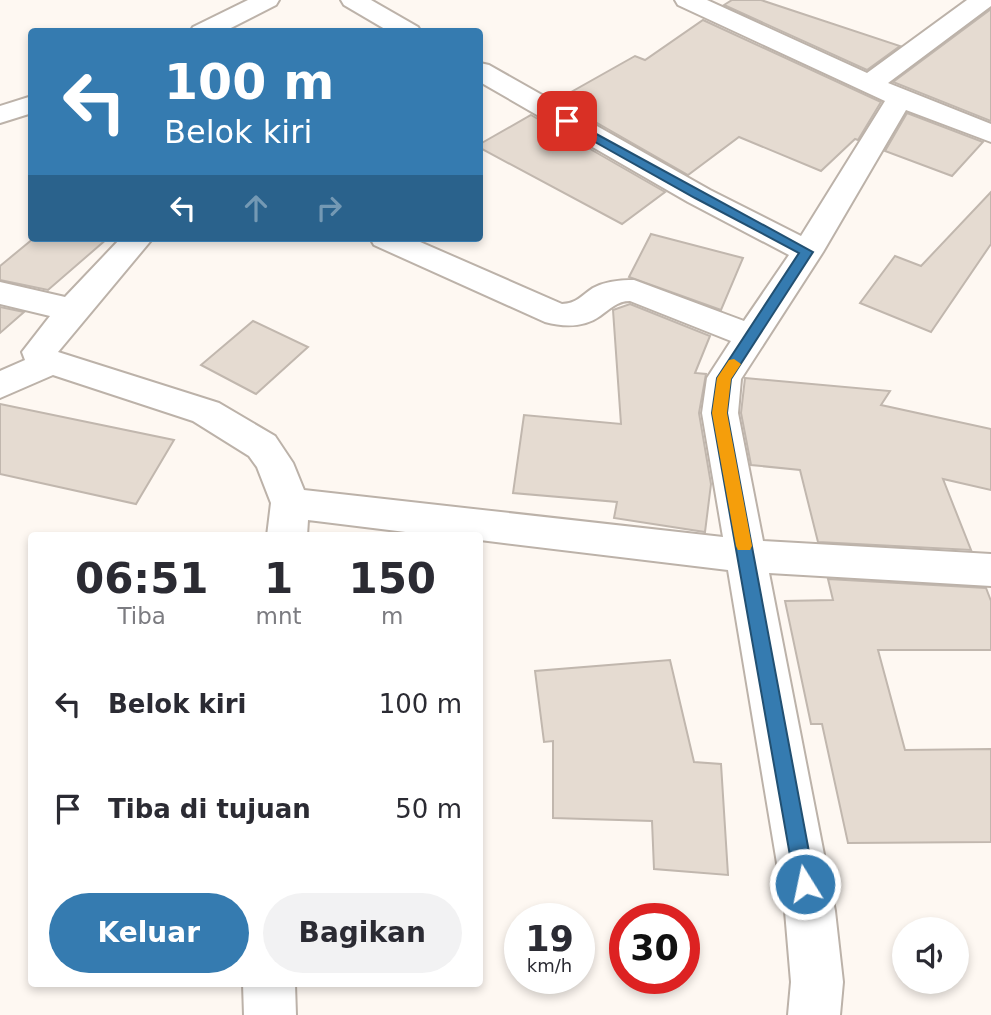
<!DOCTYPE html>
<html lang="id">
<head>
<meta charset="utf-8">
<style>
	:root { --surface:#fff; --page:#f2f2f3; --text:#2b2b33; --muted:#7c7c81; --accent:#357bb0 }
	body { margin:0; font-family:"DejaVu Sans",sans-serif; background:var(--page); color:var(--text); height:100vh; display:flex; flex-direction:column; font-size:26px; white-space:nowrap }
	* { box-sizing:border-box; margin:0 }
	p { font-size:23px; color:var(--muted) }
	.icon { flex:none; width:38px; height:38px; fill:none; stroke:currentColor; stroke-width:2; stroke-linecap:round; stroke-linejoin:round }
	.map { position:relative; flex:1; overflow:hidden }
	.drawer { position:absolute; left:28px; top:532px; width:455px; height:455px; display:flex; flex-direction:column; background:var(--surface); border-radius:7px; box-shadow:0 4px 10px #0003 }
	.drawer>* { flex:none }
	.banner { position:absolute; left:28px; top:28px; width:455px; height:214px; border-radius:7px; box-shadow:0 4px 10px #0003; background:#357bb0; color:#fff; overflow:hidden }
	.controls { position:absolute; left:892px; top:917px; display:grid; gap:14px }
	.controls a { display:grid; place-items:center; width:77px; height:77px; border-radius:50%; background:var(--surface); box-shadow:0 4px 10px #0003; font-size:35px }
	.speed { position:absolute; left:504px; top:903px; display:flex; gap:14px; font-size:35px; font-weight:700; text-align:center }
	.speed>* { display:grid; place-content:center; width:91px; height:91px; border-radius:50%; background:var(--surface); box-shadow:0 4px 10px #0003; line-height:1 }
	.speed small { font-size:18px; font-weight:400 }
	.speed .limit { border:10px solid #d22; background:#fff; color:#111 }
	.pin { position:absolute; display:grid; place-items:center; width:60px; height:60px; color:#fff; margin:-30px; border-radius:14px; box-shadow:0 4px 10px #0006 }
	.me { position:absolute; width:77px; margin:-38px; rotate:350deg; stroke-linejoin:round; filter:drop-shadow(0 0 5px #0008) }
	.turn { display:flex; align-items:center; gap:24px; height:147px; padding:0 21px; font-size:32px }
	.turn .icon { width:91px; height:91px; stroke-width:2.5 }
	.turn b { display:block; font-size:49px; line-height:60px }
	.lanes { display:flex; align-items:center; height:66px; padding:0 21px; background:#0003; justify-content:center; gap:35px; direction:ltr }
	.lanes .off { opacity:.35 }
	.eta { display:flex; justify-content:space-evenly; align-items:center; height:119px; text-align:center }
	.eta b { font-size:42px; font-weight:800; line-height:49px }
	.cta { display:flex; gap:14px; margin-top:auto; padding:14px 21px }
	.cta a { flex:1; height:80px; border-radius:42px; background:var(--accent); color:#fff; font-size:28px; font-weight:800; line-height:80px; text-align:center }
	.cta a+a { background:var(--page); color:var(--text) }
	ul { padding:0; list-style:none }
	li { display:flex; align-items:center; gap:21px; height:105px; padding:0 21px }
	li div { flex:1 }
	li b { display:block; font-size:26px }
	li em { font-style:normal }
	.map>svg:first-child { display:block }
	.building { fill:#e5dbd1; stroke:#c1b7ae; stroke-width:2 }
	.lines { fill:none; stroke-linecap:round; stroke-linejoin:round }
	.minor-casing { stroke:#bcb2a9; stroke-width:4 }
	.minor { fill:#fff; fill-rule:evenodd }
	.route { fill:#357bb0; stroke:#225072; stroke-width:2 }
	.slow { fill:#f59e0b }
</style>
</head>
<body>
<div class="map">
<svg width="991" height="1015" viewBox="0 0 991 1015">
	<rect width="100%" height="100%" fill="#fef8f2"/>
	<g class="building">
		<path d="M 732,0 L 761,0 L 900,46 L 867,70 L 724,5 Z"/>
		<path d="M 991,9 L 991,121 L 893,82 Z"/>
		<path d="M 703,20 L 881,102 L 858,140 L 855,139 L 821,171 L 739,137 L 688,175 L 557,100 L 635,56 L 645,60 Z"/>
		<path d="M 907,113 L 983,142 L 952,176 L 885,151 Z"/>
		<path d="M 531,115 L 665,192 L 622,224 L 480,148 L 480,144 Z"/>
		<path d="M 991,192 L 991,244 L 931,332 L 860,303 L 895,256 L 921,266 Z"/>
		<path d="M 651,234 L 743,258 L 721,310 L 629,277 Z"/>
		<path d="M 34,238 L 108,238 L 48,290 L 0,280 L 0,266 Z"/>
		<path d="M 630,304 L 710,336 L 695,373 L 706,374 L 699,413 L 711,484 L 705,532 L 614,518 L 617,502 L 513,493 L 524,415 L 621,424 L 613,310 Z"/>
		<path d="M 0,307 L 24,312 L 0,333 Z"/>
		<path d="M 253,321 L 308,347 L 256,394 L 201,365 Z"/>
		<path d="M 745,378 L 890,391 L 881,405 L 991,429 L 991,490 L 943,479 L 971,550 L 818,542 L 800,470 L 751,465 L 741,413 Z"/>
		<path d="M 0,404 L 174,440 L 136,504 L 0,474 Z"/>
		<path d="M 828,579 L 986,588 L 991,601 L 991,650 L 878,650 L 905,750 L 991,749 L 991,842 L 848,843 L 822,724 L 811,724 L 785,601 L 833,600 Z"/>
		<path d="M 670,660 L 694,762 L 721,764 L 728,875 L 654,869 L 652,821 L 553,818 L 553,741 L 544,742 L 535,671 Z"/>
	</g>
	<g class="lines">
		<defs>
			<g id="minor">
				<path d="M 248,0 L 279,0 L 276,5 L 223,32 L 190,32 L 193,27 Z"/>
				<path d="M 341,0 L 371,0 L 418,27 L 421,32 L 390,32 L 344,5 Z"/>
				<path d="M 675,0 L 707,0 L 867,73 L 967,0 L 991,0 L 991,6 L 888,83 L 991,124 L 991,142 L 906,110 L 823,252 L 741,379 L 738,413 L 763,541 L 991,554 L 991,586 L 769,573 L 835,911 L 843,982 L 840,1015 L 788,1015 L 791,982 L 785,911 L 728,570 L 480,540 L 480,536 L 438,536 L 308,520 L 307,536 L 267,536 L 271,503 L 257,467 L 249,456 L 193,421 L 53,375 L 0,398 L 0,371 L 25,360 L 22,352 L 50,316 L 0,304 L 0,282 L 65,297 L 121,238 L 153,238 L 58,352 L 219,403 L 275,436 L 293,463 L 304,490 L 723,537 L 702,413 L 707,378 L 731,341 L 630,301 C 617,301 610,309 600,316 C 583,328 564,327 545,322 L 374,245 L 370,238 L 411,238 L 562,304 C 576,304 582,295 593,288 C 606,281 620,280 634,280 L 744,321 L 789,255 L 688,202 L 480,82 L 480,63 L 489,65 L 710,190 L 801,236 L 885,101 L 678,5 Z"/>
				<path d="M 32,96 L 32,113 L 0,123 L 0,106 Z"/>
				<path d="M 243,984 L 295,984 L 296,1015 L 244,1015 Z"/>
			</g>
		</defs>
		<use href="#minor" class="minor-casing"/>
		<use href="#minor" class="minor"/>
	</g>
	<path class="route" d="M 567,118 L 813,252 L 731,379 L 727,413 L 815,884 L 812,891 L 805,894 L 798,891 L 795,884 L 712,413 L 717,378 L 799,253 L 695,198 L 563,124 L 563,119 Z"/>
	<path class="slow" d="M 734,359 L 741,364 L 731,379 L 727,413 L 752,546 L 750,550 L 738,550 L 736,546 L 712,413 L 717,378 L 729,360 Z"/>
</svg>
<div class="controls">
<a><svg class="icon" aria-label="sound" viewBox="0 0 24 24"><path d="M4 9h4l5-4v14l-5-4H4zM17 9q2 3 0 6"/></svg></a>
</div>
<div class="speed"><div>19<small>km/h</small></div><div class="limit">30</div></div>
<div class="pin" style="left:567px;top:121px;background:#d93025"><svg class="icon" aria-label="arrive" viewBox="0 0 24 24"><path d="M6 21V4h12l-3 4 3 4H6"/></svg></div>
<svg class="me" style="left:805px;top:884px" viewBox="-20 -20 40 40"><circle r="17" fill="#357bb0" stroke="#fff" stroke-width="3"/><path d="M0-11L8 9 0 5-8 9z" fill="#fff"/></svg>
<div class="banner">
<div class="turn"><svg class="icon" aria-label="left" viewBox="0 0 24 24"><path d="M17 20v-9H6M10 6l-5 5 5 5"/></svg><div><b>100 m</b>Belok kiri</div></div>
<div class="lanes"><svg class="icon" aria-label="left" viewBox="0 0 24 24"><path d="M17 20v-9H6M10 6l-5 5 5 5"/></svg><svg class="icon off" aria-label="ahead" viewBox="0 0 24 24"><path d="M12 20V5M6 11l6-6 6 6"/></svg><svg class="icon off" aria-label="right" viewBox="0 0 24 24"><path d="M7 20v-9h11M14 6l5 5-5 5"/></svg></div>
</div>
<section class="drawer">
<div class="eta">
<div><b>06:51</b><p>Tiba</p></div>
<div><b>1</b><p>mnt</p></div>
<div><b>150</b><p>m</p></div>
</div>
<ul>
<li><svg class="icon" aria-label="left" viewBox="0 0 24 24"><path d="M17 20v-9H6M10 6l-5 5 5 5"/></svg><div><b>Belok kiri</b></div><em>100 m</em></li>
<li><svg class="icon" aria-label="arrive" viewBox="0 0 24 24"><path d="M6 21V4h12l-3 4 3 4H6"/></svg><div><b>Tiba di tujuan</b></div><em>50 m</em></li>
</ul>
<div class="cta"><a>Keluar</a><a>Bagikan</a></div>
</section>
</div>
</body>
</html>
